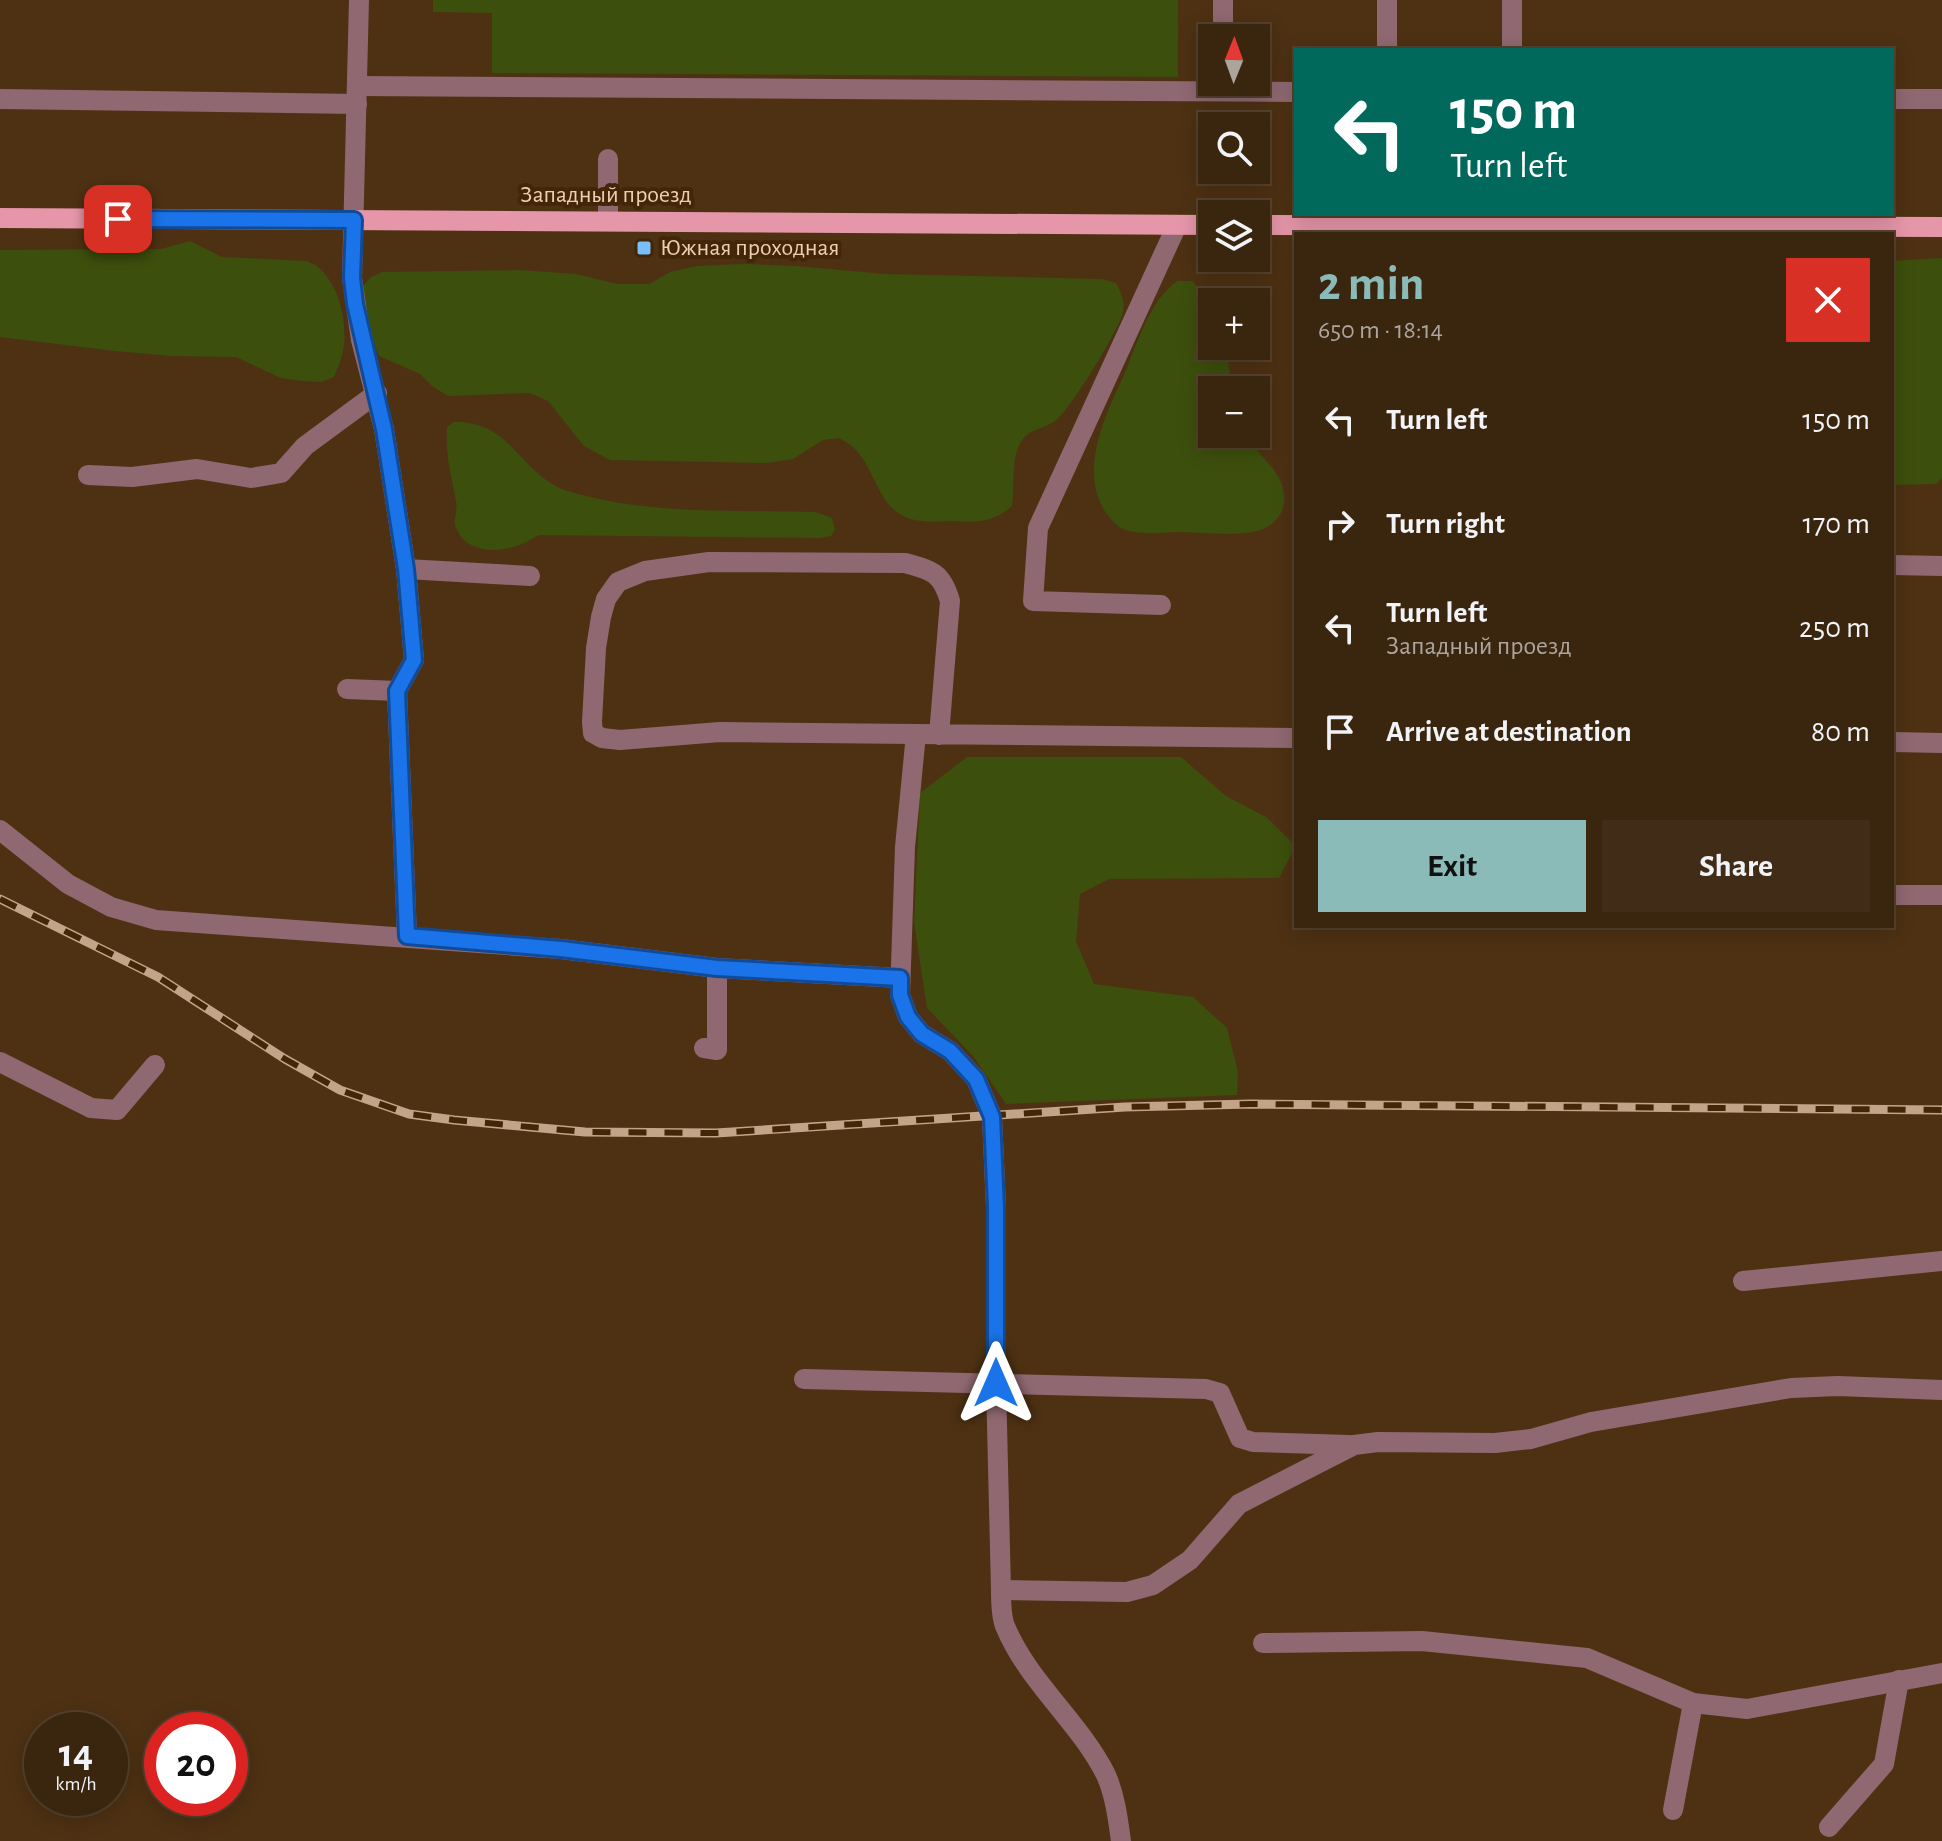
<!DOCTYPE html>
<html lang="en">
<head>
<meta charset="utf-8">
<style>
	:root { --surface:#3a250e; --page:#412d17; --text:#f1f3f6; --muted:#aba59e; --line:#54422e; --accent:#8bbbb9 }
	body { margin:0; font-family:"Alegreya Sans",sans-serif; background:var(--page); color:var(--text); height:100vh; display:flex; flex-direction:column; font-size:30px; white-space:nowrap }
	* { box-sizing:border-box; margin:0 }
	p { font-size:26px; color:var(--muted) }
	.icon { flex:none; width:44px; height:44px; fill:none; stroke:currentColor; stroke-width:2; stroke-linecap:round; stroke-linejoin:round }
	.map { position:relative; flex:1; overflow:hidden }
	.panel { position:absolute; left:1294px; top:232px; width:600px; height:696px; display:flex; flex-direction:column; background:var(--surface); border-radius:0px; box-shadow:0 4px 20px #0003,0 0 0 2px var(--line) }
	.panel>* { flex:none }
	.top-card { position:absolute; left:1294px; top:48px; width:600px; height:168px; border-radius:0px; box-shadow:0 4px 20px #0003,0 0 0 2px var(--line); background:#00695c; color:#fff; overflow:hidden }
	.needle { width:52px; rotate:1deg }
	.tools { position:absolute; left:1198px; top:24px; display:grid; gap:16px }
	.tools a { display:grid; place-items:center; width:72px; height:72px; border-radius:0px; background:var(--surface); box-shadow:0 4px 20px #0003,0 0 0 2px var(--line); font-size:40px }
	.speed { position:absolute; left:24px; top:1712px; display:flex; gap:16px; font-size:40px; font-weight:700; text-align:center }
	.speed>* { display:grid; place-content:center; width:104px; height:104px; border-radius:50%; background:var(--surface); box-shadow:0 4px 20px #0003,0 0 0 2px var(--line); line-height:1 }
	.speed small { font-size:20px; font-weight:400 }
	.speed .limit { border:12px solid #d22; background:#fff; color:#111 }
	.pin { position:absolute; display:grid; place-items:center; width:68px; height:68px; color:#fff; margin:-34px; border-radius:16px; box-shadow:0 4px 12px #0006 }
	.me { position:absolute; width:88px; margin:-44px; rotate:0deg; stroke-linejoin:round; filter:drop-shadow(0 0 6px #0008) }
	.turn { display:flex; align-items:center; gap:28px; height:168px; padding:0 24px; font-size:36px }
	.turn .icon { width:104px; height:104px; stroke-width:2.5 }
	.turn b { display:block; font-size:56px; line-height:68px }
	.round { display:grid; place-items:center; flex:none; width:84px; height:84px; border-radius:0px; background:var(--page) }
	.headline { display:flex; align-items:center; justify-content:space-between; height:136px; padding:0 24px }
	h1 { font-size:48px; font-weight:700; line-height:60px; color:var(--accent) }
	.action { display:flex; gap:16px; margin-top:auto; padding:16px 24px }
	.action a { flex:1; height:92px; border-radius:0px; background:var(--accent); color:#111; font-size:32px; font-weight:700; line-height:92px; text-align:center }
	.action a+a { background:var(--page); color:var(--text) }
	ul { padding:0; list-style:none }
	li { display:flex; align-items:center; gap:24px; height:104px; padding:0 24px }
	li div { flex:1 }
	li b { display:block; font-size:30px }
	li em { font-style:normal }
	.map>svg:first-child { display:block }
	.green { fill:#3d4f0d }
	.lines { fill:none; stroke-linecap:round; stroke-linejoin:round }
	.minor { stroke:#906871; stroke-width:20 }
	.major { stroke:#e696a9; stroke-width:20 }
	.rail-casing { stroke:#c2a488; stroke-width:9 }
	.rail { stroke:#432607; stroke-width:6; stroke-dasharray:18; stroke-linecap:butt }
	.route-casing { stroke:#114b97; stroke-width:20 }
	.route { stroke:#1a73e8; stroke-width:14 }
	.poi-dot { fill:#79bff8; stroke:#432607; stroke-width:3 }
	.labels { text-anchor:middle; dominant-baseline:central; stroke-width:8; stroke-linejoin:round; paint-order:stroke }
	.street-label { font-size:24px; fill:#ecceb2; stroke:#432607 }
	.poi-label { font-size:24px; fill:#ecceb2; stroke:#432607; text-anchor:start }
</style>
</head>
<body>
<div class="map">
<svg width="1942" height="1841" viewBox="0 0 1942 1841">
	<rect width="100%" height="100%" fill="#4e3113"/>
	<g class="green">
		<path d="M 433,0 L 1178,0 L 1178,77 L 492,73 L 492,13 L 433,12 Z"/>
		<path d="M 190,241 L 222,257 L 307,261 C 336,272 347,316 344,345 C 343,356 338,367 334,377 L 321,382 L 302,381 L 281,378 L 236,357 L 173,356 L 115,351 L 0,337 L 0,250 L 161,249 Z"/>
		<path d="M 1942,258 L 1942,478 L 1936,484 L 1892,485 L 1892,261 Z"/>
		<path d="M 744,264 L 796,266 L 885,274 L 1102,279 L 1116,283 C 1121,292 1125,301 1123,312 C 1119,330 1069,412 1054,422 C 1044,428 1029,430 1022,440 C 1010,458 1015,485 1012,506 C 994,522 977,523 954,521 C 941,521 924,523 911,519 C 878,510 876,469 854,448 C 850,444 844,441 839,438 L 823,440 L 793,459 L 767,463 L 610,460 L 584,446 L 548,401 L 530,393 L 448,396 L 432,386 L 420,374 L 379,356 L 367,328 L 363,286 L 371,277 L 382,272 L 520,270 L 576,274 L 617,284 L 649,284 L 670,272 L 698,266 Z"/>
		<path d="M 1177,281 L 1192,281 L 1212,302 L 1212,346 L 1235,346 C 1222,360 1231,374 1235,390 L 1212,390 L 1212,434 L 1247,434 C 1258,460 1291,473 1283,508 C 1281,516 1271,526 1263,529 C 1244,537 1205,533 1184,532 C 1165,532 1141,536 1123,529 C 1116,526 1111,519 1106,513 C 1078,471 1105,416 1124,375 C 1138,342 1148,303 1177,281 Z"/>
		<path d="M 454,422 C 515,421 519,477 571,492 C 650,515 734,510 816,512 L 832,518 L 835,530 L 831,536 L 820,538 L 540,535 C 533,537 530,541 524,543 C 506,551 481,554 465,541 C 461,537 456,530 455,525 C 454,517 458,509 456,501 C 451,475 445,453 447,427 Z"/>
		<path d="M 967,757 L 1181,757 L 1226,796 L 1266,817 L 1296,846 L 1279,878 L 1109,879 L 1080,894 L 1076,941 L 1094,984 L 1193,997 L 1227,1028 L 1238,1072 L 1237,1095 L 1006,1104 L 973,1056 L 927,1008 L 914,922 L 920,793 Z"/>
	</g>
	<g class="lines">
		<g class="minor">
			<path d="M 359,0 L 352,278 L 361,340 L 384,429 L 406,569 L 414,660 L 397,691 L 407,936"/>
			<path d="M 1223,0 L 1223,38"/>
			<path d="M 1387,0 L 1387,50"/>
			<path d="M 1512,50 L 1512,0"/>
			<path d="M 357,86 L 1296,92"/>
			<path d="M 0,99 L 357,104"/>
			<path d="M 1892,99 L 1942,99"/>
			<path d="M 608,159 L 608,221"/>
			<path d="M 88,475 L 132,477 L 197,469 L 251,478 L 281,473 L 305,446 L 377,393"/>
			<path d="M 1892,565 L 1942,566"/>
			<path d="M 406,569 L 530,576"/>
			<path d="M 1161,605 L 1033,601 L 1038,528 L 1177,225"/>
			<path d="M 347,689 L 397,691"/>
			<path d="M 916,734 L 905,847 L 900,995 L 908,1017 L 922,1034 L 950,1051 L 976,1079 L 992,1117 L 996,1207 L 996,1383 L 1001,1590 C 1001,1601 1001,1616 1005,1626 C 1028,1682 1079,1721 1106,1775 C 1115,1795 1118,1819 1121,1841"/>
			<path d="M 939,735 L 950,601 C 942,573 932,570 905,563 L 709,562 L 645,571 L 618,582 L 606,599 L 601,617 L 596,648 L 592,722 L 593,733 L 602,738 L 620,740 L 720,732 L 1296,738"/>
			<path d="M 1892,742 L 1942,743"/>
			<path d="M 0,830 L 68,884 L 111,907 L 156,920 L 561,949 L 717,968 L 900,978"/>
			<path d="M 1892,895 L 1942,895"/>
			<path d="M 704,1048 L 717,1050 L 717,968"/>
			<path d="M 0,1062 L 91,1108 L 117,1110 L 155,1065"/>
			<path d="M 1743,1281 L 1942,1261"/>
			<path d="M 804,1379 L 1206,1389 L 1220,1393 L 1240,1438 L 1253,1442 L 1349,1445"/>
			<path d="M 1001,1590 L 1127,1592 L 1153,1585 L 1190,1560 L 1239,1504 L 1354,1445 L 1378,1442 L 1495,1443 L 1531,1439 L 1591,1422 L 1791,1388 L 1838,1386 L 1942,1390"/>
			<path d="M 1263,1643 L 1422,1641 L 1587,1658 L 1693,1703 L 1747,1709 L 1942,1673"/>
			<path d="M 1673,1810 L 1693,1703"/>
			<path d="M 1829,1827 L 1884,1764 L 1899,1680"/>
		</g>
		<g class="major">
			<path d="M 0,218 L 1212,225"/>
			<path d="M 1256,225 L 1942,227"/>
		</g>
		<defs>
			<path id="rail" d="M 0,899 L 158,977 L 285,1059 L 340,1090 L 409,1114 L 454,1120 L 585,1132 L 716,1133 L 1125,1107 L 1251,1104 L 1942,1110"/>
		</defs>
		<use href="#rail" class="rail-casing"/>
		<use href="#rail" class="rail"/>
	</g>
	<g class="lines">
		<defs>
			<path id="route" d="M 118,219 L 354,220 L 352,278 L 355,304 L 384,429 L 406,569 L 414,660 L 397,691 L 407,936 L 561,949 L 717,968 L 900,978 L 900,995 L 908,1017 L 922,1034 L 950,1051 L 976,1079 L 992,1117 L 996,1207 L 996,1383"/>
		</defs>
		<use href="#route" class="route-casing"/>
		<use href="#route" class="route"/>
	</g>
	<rect class="poi-dot" x="636" y="240" width="16" height="16" rx="4"/>
	<g class="labels">
		<g class="street-label">
			<text x="606" y="195">Западный проезд</text>
		</g>
		<g class="poi-label">
			<text x="660" y="248">Южная проходная</text>
		</g>
	</g>
</svg>
<div class="tools">
<a><svg class="needle" viewBox="-14 -14 28 28"><path d="M0-13l5 13h-10z" fill="#e53935"/><path d="M0 13l5-13h-10z" fill="#aba59e"/></svg></a>
<a><svg class="icon" aria-label="search" viewBox="0 0 24 24"><circle cx="10" cy="10" r="6"/><path d="M15 15l6 6"/></svg></a>
<a><svg class="icon" aria-label="layers" viewBox="0 0 24 24"><path d="M12 4l9 5-9 5-9-5zM3 14l9 5 9-5"/></svg></a>
<a>+</a>
<a>−</a>
</div>
<div class="speed"><div>14<small>km/h</small></div><div class="limit">20</div></div>
<div class="pin" style="left:118px;top:219px;background:#d93025"><svg class="icon" aria-label="arrive" viewBox="0 0 24 24"><path d="M6 21V4h12l-3 4 3 4H6"/></svg></div>
<svg class="me" style="left:996px;top:1383px" viewBox="-20 -20 40 40"><path d="M0-17L14 15 0 8-14 15z" fill="#1a73e8" stroke="#fff" stroke-width="4"/></svg>
<div class="top-card">
<div class="turn"><svg class="icon" aria-label="left" viewBox="0 0 24 24"><path d="M17 20v-9H6M10 6l-5 5 5 5"/></svg><div><b>150 m</b>Turn left</div></div>
</div>
<section class="panel">
<div class="headline"><div><h1>2 min</h1><p>650 m · 18:14</p></div><a class="round" style="background:#d93025;color:#fff"><svg class="icon" aria-label="close" viewBox="0 0 24 24"><path d="M6 6l12 12M18 6L6 18"/></svg></a></div>
<ul>
<li><svg class="icon" aria-label="left" viewBox="0 0 24 24"><path d="M17 20v-9H6M10 6l-5 5 5 5"/></svg><div><b>Turn left</b></div><em>150 m</em></li>
<li><svg class="icon" aria-label="right" viewBox="0 0 24 24"><path d="M7 20v-9h11M14 6l5 5-5 5"/></svg><div><b>Turn right</b></div><em>170 m</em></li>
<li><svg class="icon" aria-label="left" viewBox="0 0 24 24"><path d="M17 20v-9H6M10 6l-5 5 5 5"/></svg><div><b>Turn left</b><p>Западный проезд</p></div><em>250 m</em></li>
<li><svg class="icon" aria-label="arrive" viewBox="0 0 24 24"><path d="M6 21V4h12l-3 4 3 4H6"/></svg><div><b>Arrive at destination</b></div><em>80 m</em></li>
</ul>
<div class="action"><a>Exit</a><a>Share</a></div>
</section>
</div>
</body>
</html>
